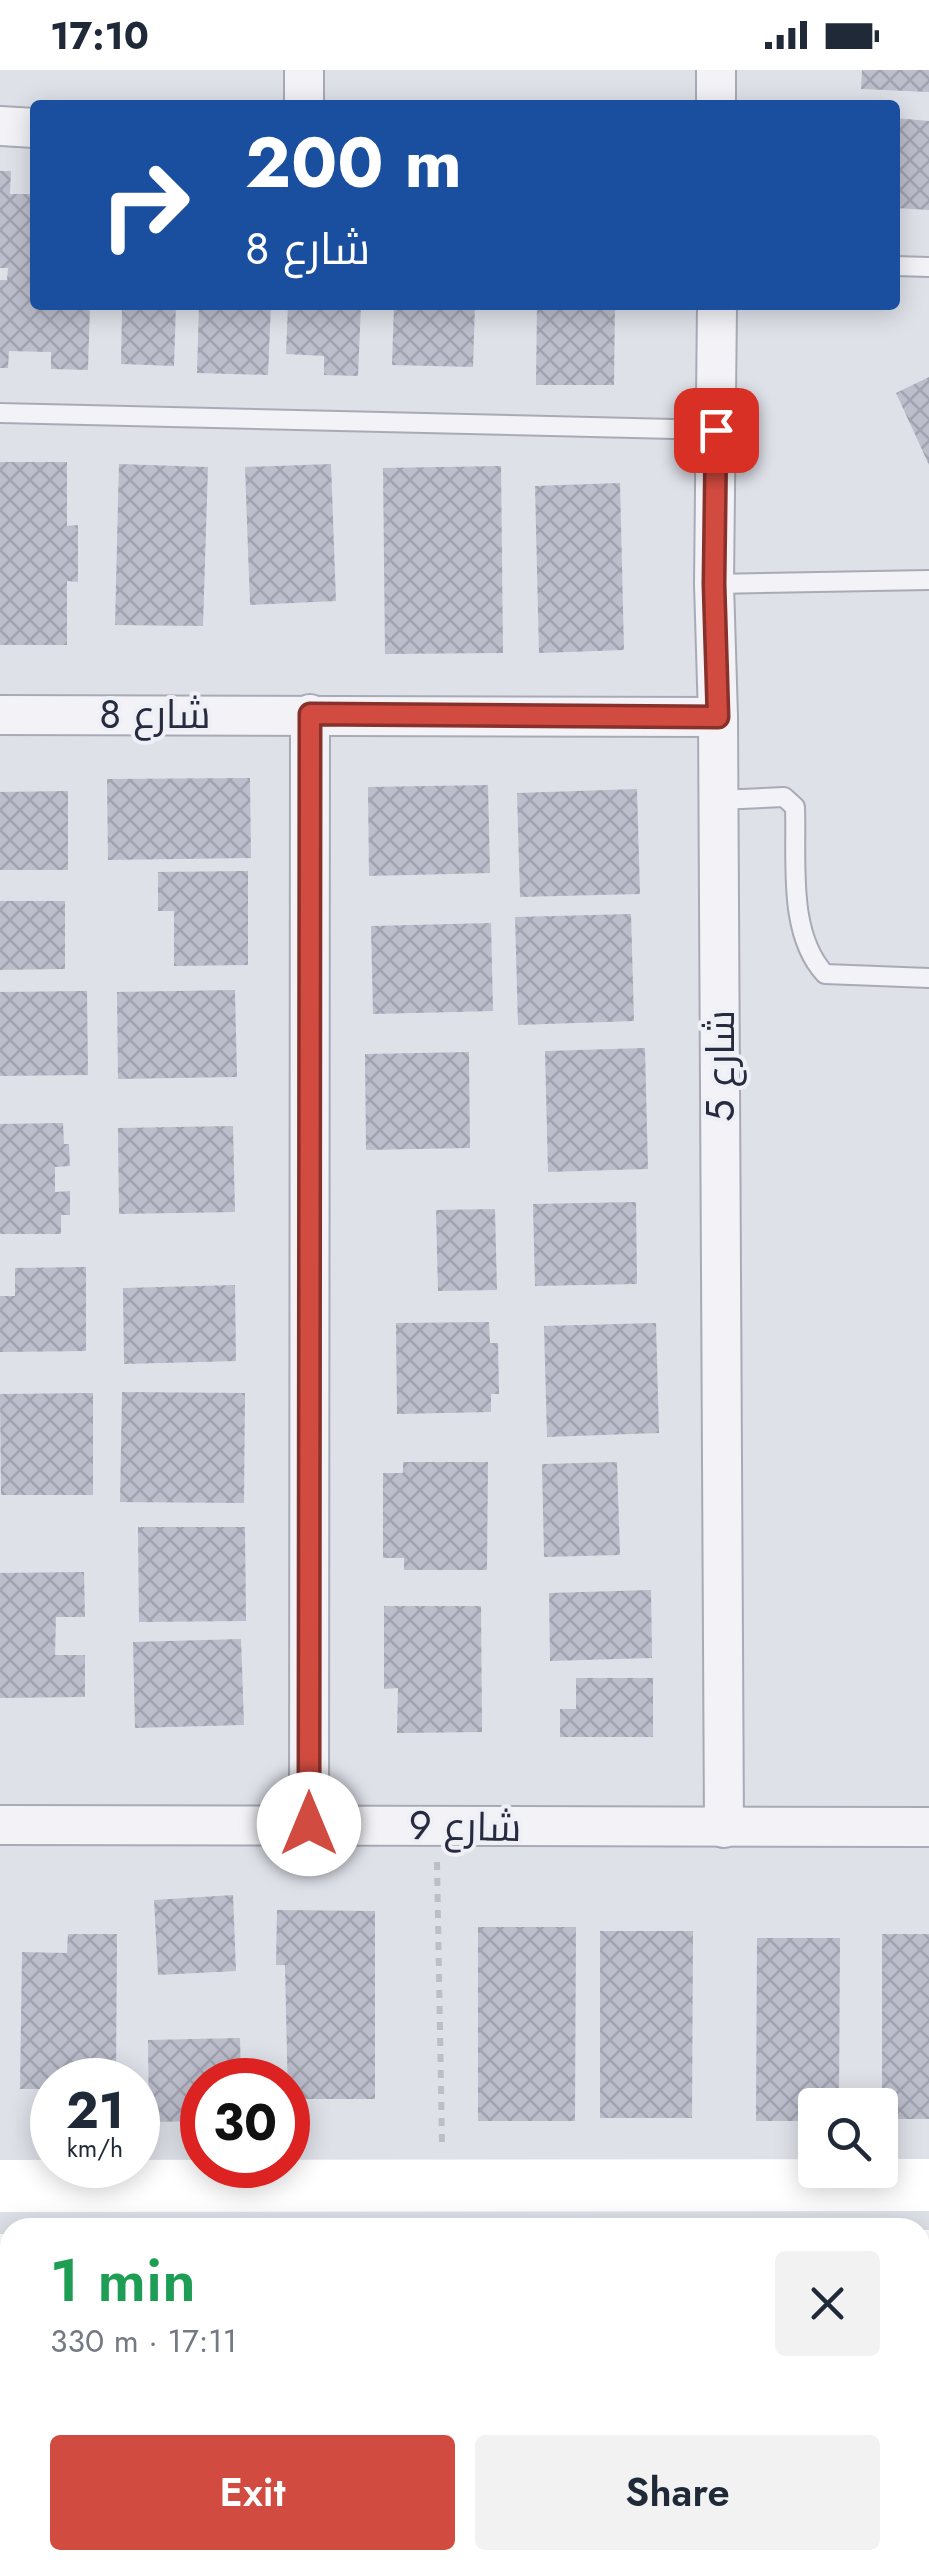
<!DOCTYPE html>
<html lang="en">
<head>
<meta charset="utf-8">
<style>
	:root { --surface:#fff; --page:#f2f2f3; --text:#1f2937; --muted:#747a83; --accent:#d24b40 }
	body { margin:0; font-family:Jost,Cairo,sans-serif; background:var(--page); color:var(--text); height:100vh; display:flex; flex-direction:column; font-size:38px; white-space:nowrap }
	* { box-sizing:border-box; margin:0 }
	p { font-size:32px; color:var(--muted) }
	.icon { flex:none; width:55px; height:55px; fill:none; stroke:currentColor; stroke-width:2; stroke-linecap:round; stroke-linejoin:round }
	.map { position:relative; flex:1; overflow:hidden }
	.drawer { position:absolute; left:0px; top:2148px; width:930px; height:352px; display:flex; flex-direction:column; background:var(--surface); border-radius:30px 30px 0 0; box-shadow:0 5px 25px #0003 }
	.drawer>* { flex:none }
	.banner { position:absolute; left:30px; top:30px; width:870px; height:210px; border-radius:10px; box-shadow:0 5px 25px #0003; background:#1a4fa0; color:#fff; overflow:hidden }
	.fabs { position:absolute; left:798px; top:2018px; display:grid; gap:20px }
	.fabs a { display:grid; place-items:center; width:100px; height:100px; border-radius:10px; background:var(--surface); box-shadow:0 5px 25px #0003; font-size:50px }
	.speed { position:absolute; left:30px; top:1988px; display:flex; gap:20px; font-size:50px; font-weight:700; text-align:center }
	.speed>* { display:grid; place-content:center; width:130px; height:130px; border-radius:50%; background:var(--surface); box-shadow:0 5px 25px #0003; line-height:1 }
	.speed small { font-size:25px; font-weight:400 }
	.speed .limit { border:15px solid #d22; background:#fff; color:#111 }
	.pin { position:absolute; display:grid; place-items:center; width:85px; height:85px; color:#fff; margin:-42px; border-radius:20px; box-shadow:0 5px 15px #0006 }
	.me { position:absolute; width:110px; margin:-55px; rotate:0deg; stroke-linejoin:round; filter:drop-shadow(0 0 8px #0008) }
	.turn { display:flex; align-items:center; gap:35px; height:210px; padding:0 50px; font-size:45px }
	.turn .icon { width:130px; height:130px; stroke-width:2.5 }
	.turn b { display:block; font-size:70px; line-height:85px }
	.round { display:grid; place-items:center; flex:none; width:105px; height:105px; border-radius:10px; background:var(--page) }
	.headline { display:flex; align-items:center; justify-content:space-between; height:170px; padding:0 50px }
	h1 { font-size:60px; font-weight:600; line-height:75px; color:#1e9e55 }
	.button { display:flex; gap:20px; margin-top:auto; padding:20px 50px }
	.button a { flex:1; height:115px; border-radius:10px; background:var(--accent); color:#fff; font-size:40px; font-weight:600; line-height:115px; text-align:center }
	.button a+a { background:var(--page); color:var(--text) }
	.status { display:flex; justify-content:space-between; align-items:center; height:70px; padding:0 50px; background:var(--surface); direction:ltr }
	.status svg { height:28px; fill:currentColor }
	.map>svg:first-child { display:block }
	.building { fill:url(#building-cross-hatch) }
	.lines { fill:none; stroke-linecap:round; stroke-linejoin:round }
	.lane-casing { stroke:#a8aab6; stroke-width:22 }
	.street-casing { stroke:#a8aab6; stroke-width:42 }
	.path { stroke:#bdbec7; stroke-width:6; stroke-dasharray:8 8; stroke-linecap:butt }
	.lane { stroke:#f2f2f7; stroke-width:18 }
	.street { stroke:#f2f2f7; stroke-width:38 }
	.secondary { stroke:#fff; stroke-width:52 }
	.route-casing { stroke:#88312a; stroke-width:25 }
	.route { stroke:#d24b40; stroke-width:18 }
	.labels { text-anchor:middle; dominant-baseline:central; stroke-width:8; stroke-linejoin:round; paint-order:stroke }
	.street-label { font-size:40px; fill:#272b40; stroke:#eff0f6 }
</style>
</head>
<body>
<div class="status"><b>17:10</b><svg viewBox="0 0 49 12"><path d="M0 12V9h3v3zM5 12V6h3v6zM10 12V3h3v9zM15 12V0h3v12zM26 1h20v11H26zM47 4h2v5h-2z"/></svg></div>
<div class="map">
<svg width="929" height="2498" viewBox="0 0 929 2498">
	<defs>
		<pattern id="building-cross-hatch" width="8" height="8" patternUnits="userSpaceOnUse" patternTransform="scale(2.5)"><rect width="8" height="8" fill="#bcbecc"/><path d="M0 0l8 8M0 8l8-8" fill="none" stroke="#a2a3b0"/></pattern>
	</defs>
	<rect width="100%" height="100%" fill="#dfe1e9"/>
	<g class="building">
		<path d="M 862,0 L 929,0 L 929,22 L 861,19 Z"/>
		<path d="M 895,48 L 929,51 L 929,140 L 895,138 Z"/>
		<path d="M 0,101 L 11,101 L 10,124 L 35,124 L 35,235 L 90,235 L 88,300 L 51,299 L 51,282 L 9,281 L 8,298 L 0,298 L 0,210 L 7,210 L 8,198 L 0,198 Z"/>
		<path d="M 122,235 L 176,235 L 174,296 L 121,294 Z"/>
		<path d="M 199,235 L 271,235 L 268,305 L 197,303 Z"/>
		<path d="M 288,235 L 361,235 L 358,306 L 324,305 L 324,286 L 286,284 Z"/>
		<path d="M 394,235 L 475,235 L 473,297 L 392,295 Z"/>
		<path d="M 537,235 L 615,235 L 614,315 L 536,315 Z"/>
		<path d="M 929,307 L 929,395 L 896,323 Z"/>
		<path d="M 0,392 L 67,392 L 67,456 L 78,455 L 78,512 L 67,511 L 67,575 L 0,575 Z"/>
		<path d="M 119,394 L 208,397 L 203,556 L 115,555 Z"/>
		<path d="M 331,394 L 336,531 L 250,535 L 245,397 Z"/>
		<path d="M 501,396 L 503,583 L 385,584 L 383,398 Z"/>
		<path d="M 620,413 L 624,580 L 539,583 L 535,416 Z"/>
		<path d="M 250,708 L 251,788 L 108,790 L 107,709 Z"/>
		<path d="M 488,715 L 490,803 L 369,806 L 368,717 Z"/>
		<path d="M 637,719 L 640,824 L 520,827 L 517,723 Z"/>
		<path d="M 68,721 L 68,800 L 0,800 L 0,722 Z"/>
		<path d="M 248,801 L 248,895 L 174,896 L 174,841 L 158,841 L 158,802 Z"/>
		<path d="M 0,831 L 65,831 L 65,899 L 0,900 Z"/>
		<path d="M 631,844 L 634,951 L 518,955 L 515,847 Z"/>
		<path d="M 491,853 L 493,941 L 373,944 L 371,856 Z"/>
		<path d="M 235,920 L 237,1007 L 118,1009 L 117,922 Z"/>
		<path d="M 87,921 L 88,1005 L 0,1006 L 0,922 Z"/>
		<path d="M 645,978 L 648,1099 L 548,1102 L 545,981 Z"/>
		<path d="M 469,982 L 470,1078 L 366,1080 L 365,984 Z"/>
		<path d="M 63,1053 L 64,1074 L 69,1074 L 70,1096 L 55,1097 L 55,1122 L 70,1121 L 70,1145 L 61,1145 L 61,1164 L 0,1164 L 0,1054 Z"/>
		<path d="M 233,1056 L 235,1142 L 119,1144 L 118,1058 Z"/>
		<path d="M 636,1132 L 637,1214 L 535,1216 L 533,1134 Z"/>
		<path d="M 495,1139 L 497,1220 L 438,1221 L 436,1140 Z"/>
		<path d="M 86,1197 L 86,1281 L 0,1282 L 0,1226 L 15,1226 L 15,1198 Z"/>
		<path d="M 235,1215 L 236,1291 L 124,1294 L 123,1218 Z"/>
		<path d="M 489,1252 L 490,1273 L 498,1273 L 499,1324 L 491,1324 L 491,1342 L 397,1344 L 396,1253 Z"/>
		<path d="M 656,1253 L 659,1363 L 547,1367 L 544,1256 Z"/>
		<path d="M 122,1322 L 245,1323 L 244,1433 L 120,1432 Z"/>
		<path d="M 93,1323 L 93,1425 L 1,1425 L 0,1324 Z"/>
		<path d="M 403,1392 L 488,1392 L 487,1500 L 404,1500 L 404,1488 L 383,1488 L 383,1403 L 403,1403 Z"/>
		<path d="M 617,1392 L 620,1485 L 544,1487 L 542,1394 Z"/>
		<path d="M 138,1457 L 245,1457 L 246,1551 L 139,1552 Z"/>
		<path d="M 84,1502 L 85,1547 L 56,1547 L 55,1585 L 85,1585 L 85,1627 L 0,1628 L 0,1503 Z"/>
		<path d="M 651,1520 L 652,1588 L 550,1591 L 549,1523 Z"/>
		<path d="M 384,1536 L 481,1536 L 482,1662 L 397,1663 L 398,1618 L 384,1619 Z"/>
		<path d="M 241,1569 L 244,1655 L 135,1658 L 133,1572 Z"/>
		<path d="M 576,1608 L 653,1608 L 653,1667 L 560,1667 L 560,1639 L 576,1639 Z"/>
		<path d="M 233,1825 L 236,1901 L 158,1905 L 154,1830 Z"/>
		<path d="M 277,1840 L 375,1841 L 375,2029 L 288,2029 L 285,1895 L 276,1895 Z"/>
		<path d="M 478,1857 L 576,1857 L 575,2051 L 478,2051 Z"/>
		<path d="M 600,1861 L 693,1861 L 692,2048 L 600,2048 Z"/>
		<path d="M 68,1864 L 117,1864 L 116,2010 L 52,2010 L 52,2019 L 20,2019 L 22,1882 L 67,1883 Z"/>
		<rect x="882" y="1864" width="47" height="185"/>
		<path d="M 757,1868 L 840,1868 L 839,2035 L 815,2035 L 815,2051 L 756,2051 Z"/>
		<path d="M 240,1968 L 241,2010 L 202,2010 L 202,2051 L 149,2052 L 148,1970 Z"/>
		<path d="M 929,2281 L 929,2458 L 920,2458 L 920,2282 Z"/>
		<rect x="0" y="2377" width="10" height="77"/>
	</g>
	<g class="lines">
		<defs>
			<g id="lane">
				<path d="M 895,196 L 929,197"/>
				<path d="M 0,343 L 716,360"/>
				<path d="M 714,514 L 929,510"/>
				<path d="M 719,730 L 784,727 L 795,737 C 797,790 787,863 825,904 L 929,908"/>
			</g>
			<g id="street">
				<path d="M 304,35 L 304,0"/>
				<path d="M 716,35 L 716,0"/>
				<path d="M 0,56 L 35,58"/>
				<path d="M 717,235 L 714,514 L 718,647 L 724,1758"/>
				<path d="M 0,645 L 718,647"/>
				<path d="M 309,1754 L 310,644"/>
				<path d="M 0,1755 L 929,1757"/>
			</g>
		</defs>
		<use href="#lane" class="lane-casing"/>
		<use href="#street" class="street-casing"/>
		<path class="path" d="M 437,1792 L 442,2074"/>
		<use href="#lane" class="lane"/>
		<use href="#street" class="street"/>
		<g class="secondary">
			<path d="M 0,2116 L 929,2115"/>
			<path d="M 920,2186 L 929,2186"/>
			<path d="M 0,2190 L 10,2190"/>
		</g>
	</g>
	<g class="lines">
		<defs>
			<path id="route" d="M 309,1754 L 310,644 L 718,647 L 714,514 L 716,360"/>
		</defs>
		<use href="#route" class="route-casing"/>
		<use href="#route" class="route"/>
	</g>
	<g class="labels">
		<g class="street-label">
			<text x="155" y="644">شارع 8</text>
			<text transform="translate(720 996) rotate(-90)">شارع 5</text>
			<text transform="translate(465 1756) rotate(1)">شارع 9</text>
		</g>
	</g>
</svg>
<div class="fabs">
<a><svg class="icon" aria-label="search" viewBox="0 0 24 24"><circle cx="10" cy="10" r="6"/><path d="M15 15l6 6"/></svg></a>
</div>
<div class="speed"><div>21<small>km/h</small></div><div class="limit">30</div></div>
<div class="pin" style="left:716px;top:360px;background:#d93025"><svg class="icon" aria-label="arrive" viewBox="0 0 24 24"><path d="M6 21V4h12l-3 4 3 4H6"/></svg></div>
<svg class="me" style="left:309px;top:1754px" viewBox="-20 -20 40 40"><circle r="19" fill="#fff"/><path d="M0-13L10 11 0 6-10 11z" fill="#d24b40"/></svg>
<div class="banner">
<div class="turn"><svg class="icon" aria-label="right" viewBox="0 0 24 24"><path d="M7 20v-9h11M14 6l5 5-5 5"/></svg><div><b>200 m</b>شارع 8</div></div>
</div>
<section class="drawer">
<div class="headline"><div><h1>1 min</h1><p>330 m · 17:11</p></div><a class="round"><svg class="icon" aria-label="close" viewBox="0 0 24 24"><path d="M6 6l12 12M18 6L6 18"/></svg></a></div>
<div class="button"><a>Exit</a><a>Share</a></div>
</section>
</div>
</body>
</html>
